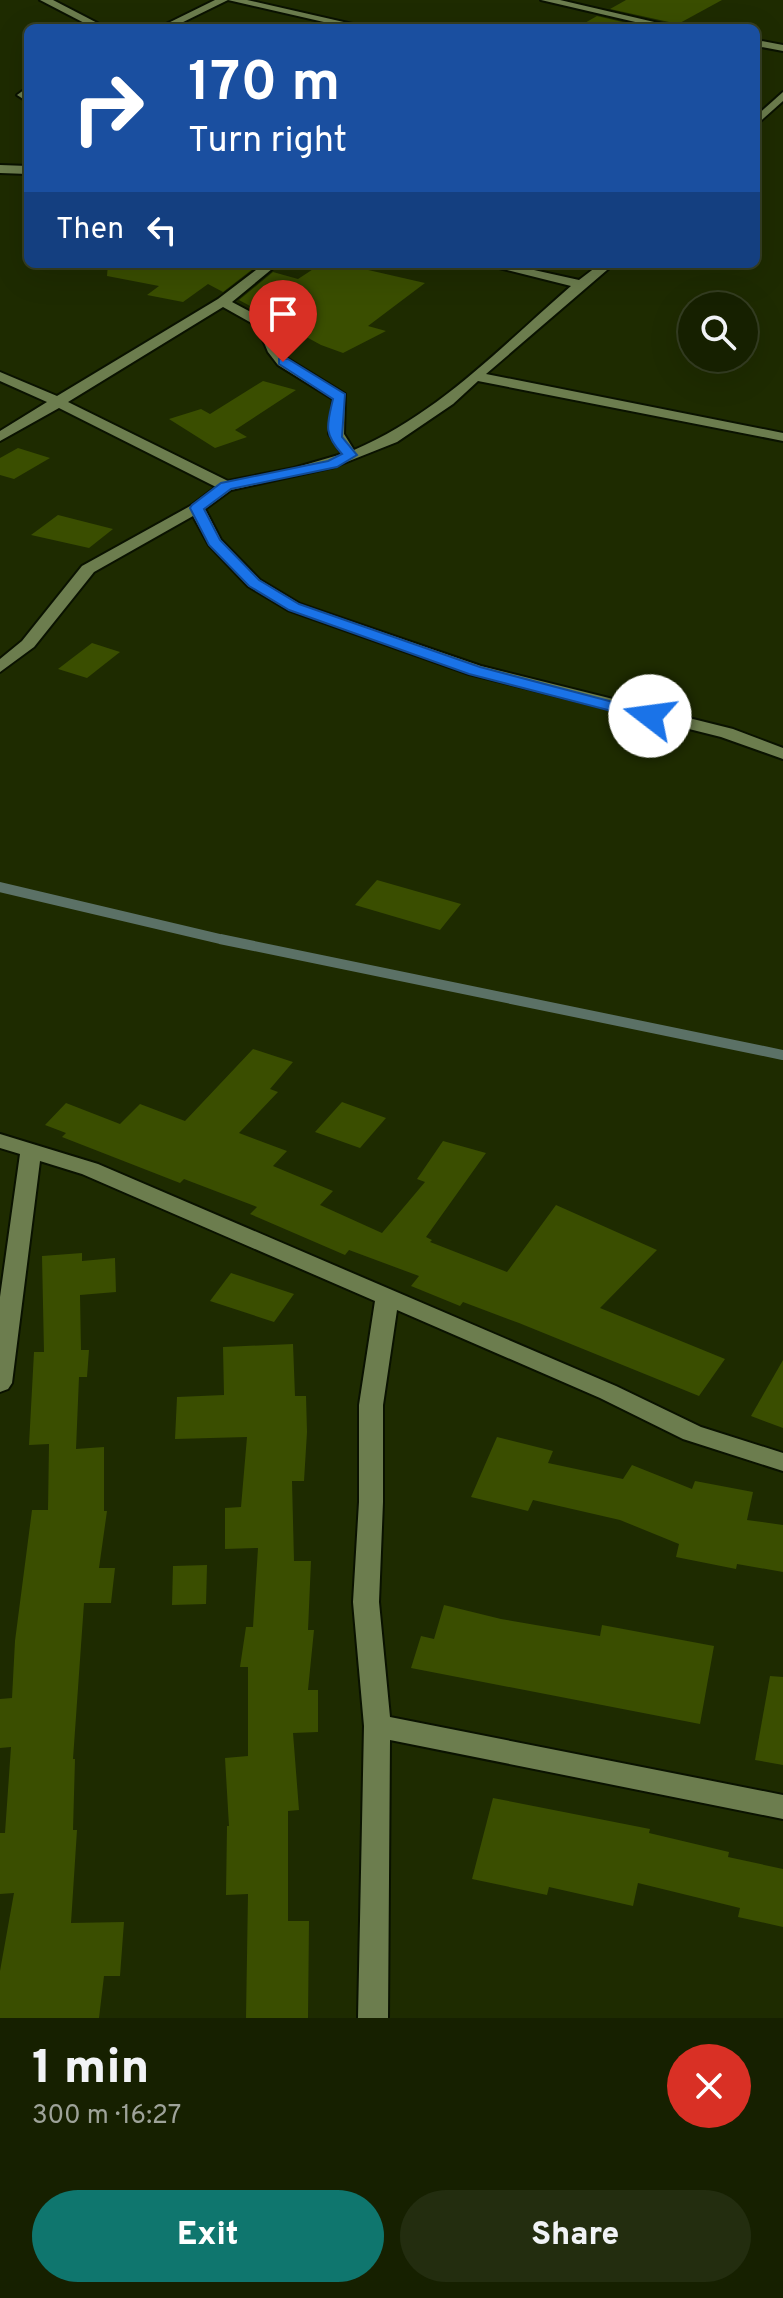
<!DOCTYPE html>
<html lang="en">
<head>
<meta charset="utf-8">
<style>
	:root { --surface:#162000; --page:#232d0f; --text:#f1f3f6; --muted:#9ea399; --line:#353e22; --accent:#0f766e }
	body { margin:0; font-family:Overpass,sans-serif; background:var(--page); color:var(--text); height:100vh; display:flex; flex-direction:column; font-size:30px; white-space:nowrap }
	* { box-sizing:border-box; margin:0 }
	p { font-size:26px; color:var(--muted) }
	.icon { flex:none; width:44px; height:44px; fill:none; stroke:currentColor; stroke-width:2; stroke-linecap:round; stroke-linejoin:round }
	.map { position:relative; height:2018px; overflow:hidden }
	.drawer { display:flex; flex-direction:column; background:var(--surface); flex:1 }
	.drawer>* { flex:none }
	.banner { position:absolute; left:24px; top:24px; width:736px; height:244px; border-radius:12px; box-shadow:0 8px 32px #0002,0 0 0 2px var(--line); background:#1a4fa0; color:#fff; overflow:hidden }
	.controls { position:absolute; left:678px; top:292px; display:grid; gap:16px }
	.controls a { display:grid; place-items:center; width:80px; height:80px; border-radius:50%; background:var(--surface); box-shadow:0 8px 32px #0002,0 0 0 2px var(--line); font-size:40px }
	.pin { position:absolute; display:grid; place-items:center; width:68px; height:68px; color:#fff; margin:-82px -34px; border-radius:50% 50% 50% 0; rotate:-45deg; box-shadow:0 0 8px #0007 }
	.pin .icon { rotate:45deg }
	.me { position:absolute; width:88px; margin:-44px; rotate:285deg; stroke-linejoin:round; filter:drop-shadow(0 0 6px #0008) }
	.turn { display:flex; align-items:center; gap:28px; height:168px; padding:0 32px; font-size:36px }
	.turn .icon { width:104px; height:104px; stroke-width:2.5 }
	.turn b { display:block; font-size:56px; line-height:68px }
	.then { display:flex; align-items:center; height:76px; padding:0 32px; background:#0003; gap:16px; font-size:30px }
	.round { display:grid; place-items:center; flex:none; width:84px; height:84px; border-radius:42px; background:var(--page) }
	.headline { display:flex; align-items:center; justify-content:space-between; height:136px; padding:0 32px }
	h1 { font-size:48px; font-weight:800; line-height:60px }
	.button { display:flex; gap:16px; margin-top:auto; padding:16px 32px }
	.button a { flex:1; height:92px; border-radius:48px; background:var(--accent); color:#fff; font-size:32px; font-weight:800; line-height:92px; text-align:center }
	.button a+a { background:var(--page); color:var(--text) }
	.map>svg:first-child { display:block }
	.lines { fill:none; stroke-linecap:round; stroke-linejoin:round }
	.stream { stroke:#5b7166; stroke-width:10 }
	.building { fill:#3a4e00 }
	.minor-casing { stroke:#0a1200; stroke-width:4 }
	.minor { fill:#6c7d4e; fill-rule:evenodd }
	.route { fill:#1a73e8; stroke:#114b97; stroke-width:2 }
</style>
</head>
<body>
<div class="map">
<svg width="783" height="2018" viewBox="0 0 783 2018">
	<rect width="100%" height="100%" fill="#1e2b00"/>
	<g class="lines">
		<path class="stream" d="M 0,887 L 220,939 L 783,1055"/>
	</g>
	<g class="building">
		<path d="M 626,0 L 722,0 L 678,24 L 610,9 Z"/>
		<path d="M 597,16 L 648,28 L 576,28 Z"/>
		<path d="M 108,264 L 240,264 L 254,268 L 223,292 L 208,284 L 183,302 L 147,295 L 159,286 L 107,276 Z"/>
		<path d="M 321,264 L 342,264 L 425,283 L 368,326 L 386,331 L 343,353 L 321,345 L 239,300 L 273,272 L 298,279 Z"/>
		<path d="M 263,381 L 296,390 L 235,430 L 247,437 L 215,448 L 169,419 L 201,409 L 210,414 Z"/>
		<path d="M 18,448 L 50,458 L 14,479 L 0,475 L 0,458 Z"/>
		<path d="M 58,515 L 113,529 L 89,548 L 31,535 Z"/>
		<path d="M 92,643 L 120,652 L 87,678 L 58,669 Z"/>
		<path d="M 377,880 L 461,904 L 440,930 L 355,905 Z"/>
		<path d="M 253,1049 L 293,1062 L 270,1089 L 278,1092 L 239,1133 L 287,1151 L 273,1166 L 333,1191 L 320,1205 L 382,1233 L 425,1182 L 417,1179 L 443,1141 L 486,1153 L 426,1237 L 432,1240 L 430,1242 L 507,1272 L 556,1205 L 657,1250 L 600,1308 L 725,1359 L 699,1396 L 519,1323 L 463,1302 L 460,1306 L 411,1286 L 419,1276 L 349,1250 L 345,1255 L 250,1214 L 257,1207 L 184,1179 L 180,1183 L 62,1137 L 66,1133 L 45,1125 L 66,1103 L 120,1124 L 140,1104 L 185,1121 Z"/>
		<path d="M 342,1102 L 386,1118 L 360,1148 L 315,1132 Z"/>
		<path d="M 82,1253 L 82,1261 L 115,1258 L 116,1292 L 80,1295 L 81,1350 L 89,1350 L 87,1377 L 79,1377 L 76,1449 L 104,1447 L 104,1511 L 107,1511 L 99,1568 L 115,1568 L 111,1603 L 84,1603 L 73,1759 L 75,1759 L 73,1830 L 77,1830 L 71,1923 L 124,1922 L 120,1976 L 104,1976 L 99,2018 L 0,2018 L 0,1971 L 14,1893 L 0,1894 L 0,1833 L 5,1833 L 11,1747 L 0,1748 L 0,1699 L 12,1698 L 15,1641 L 32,1510 L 48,1510 L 49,1444 L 29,1445 L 34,1352 L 44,1352 L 42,1256 Z"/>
		<path d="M 231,1273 L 294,1294 L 274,1322 L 210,1301 Z"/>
		<path d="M 293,1344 L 295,1396 L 306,1396 L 307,1432 L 304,1481 L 292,1481 L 294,1561 L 311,1561 L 308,1630 L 314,1630 L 308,1690 L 318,1690 L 318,1732 L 293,1733 L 299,1810 L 288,1811 L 288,1921 L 309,1921 L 308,2018 L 246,2018 L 248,1894 L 226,1895 L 227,1826 L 229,1826 L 225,1758 L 248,1756 L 248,1667 L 240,1667 L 246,1627 L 253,1627 L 258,1548 L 225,1549 L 225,1508 L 241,1507 L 247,1437 L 175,1439 L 177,1397 L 224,1395 L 223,1347 Z"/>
		<path d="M 783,1360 L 783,1428 L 751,1416 Z"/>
		<path d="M 497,1437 L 553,1451 L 548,1463 L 623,1479 L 632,1465 L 692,1489 L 695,1481 L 753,1492 L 747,1520 L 783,1525 L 783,1572 L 737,1564 L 736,1569 L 676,1557 L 679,1544 L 620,1520 L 533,1500 L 528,1511 L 471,1497 Z"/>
		<path d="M 207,1565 L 206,1604 L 172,1605 L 173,1566 Z"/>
		<path d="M 444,1605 L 501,1619 L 600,1636 L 602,1625 L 714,1646 L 700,1724 L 411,1668 L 421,1636 L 434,1639 Z"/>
		<path d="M 770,1676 L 783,1677 L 783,1765 L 755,1760 Z"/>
		<path d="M 493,1798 L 650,1829 L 649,1833 L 729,1852 L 728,1857 L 783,1869 L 783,1927 L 738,1917 L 740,1908 L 638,1883 L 633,1906 L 549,1887 L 547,1895 L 472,1879 Z"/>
	</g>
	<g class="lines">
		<defs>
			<g id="minor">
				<path d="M 40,0 L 53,0 L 107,28 L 94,28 Z"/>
				<path d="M 215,0 L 247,0 L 370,28 L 350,28 L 228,0 L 171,28 L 158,28 Z"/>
				<path d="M 541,0 L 560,0 L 680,28 L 661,28 Z"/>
				<path d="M 756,40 L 783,45 L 783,51 L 756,46 Z"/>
				<path d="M 28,87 L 28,102 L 17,95 Z"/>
				<path d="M 783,92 L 783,101 L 756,125 L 756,116 Z"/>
				<path d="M 0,165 L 28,166 L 28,174 L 0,173 Z"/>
				<path d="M 264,264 L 278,264 L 232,302 L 268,321 L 288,359 L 345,394 L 344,434 L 354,450 C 439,414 503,345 571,286 L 483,264 L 507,264 L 579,280 L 600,264 L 614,264 L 486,374 L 783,433 L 783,441 L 478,381 L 453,404 L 397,442 L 334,467 L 231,490 L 205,509 L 221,540 L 260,580 L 300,604 L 481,666 L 733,729 L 783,748 L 783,759 L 721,737 L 469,674 L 288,610 L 248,586 L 209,545 L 193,516 L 94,572 L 34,647 L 0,672 L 0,659 L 22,641 L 82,566 L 192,505 L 216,487 L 59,408 L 0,441 L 0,431 L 47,402 L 0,381 L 0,372 L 57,396 L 218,299 ZM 223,307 L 257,326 L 268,352 L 278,365 L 333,399 L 329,434 L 342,454 L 294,468 L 228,481 L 68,402 Z"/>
				<path d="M 0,1134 L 98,1164 L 616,1386 L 701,1427 L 783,1453 L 783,1471 L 683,1439 L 600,1398 L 397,1310 L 383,1405 L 383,1502 L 379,1602 L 390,1717 L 783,1795 L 783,1819 L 390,1740 L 388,2018 L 358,2018 L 364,1726 L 353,1602 L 359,1502 L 359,1405 L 375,1301 L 82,1174 L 40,1161 L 12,1383 L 8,1389 L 0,1392 L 0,1297 L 20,1154 L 0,1148 Z"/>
			</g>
		</defs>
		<use href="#minor" class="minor-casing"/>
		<use href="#minor" class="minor"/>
	</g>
	<path class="route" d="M 279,359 L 288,359 L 345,394 L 342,437 L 357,455 L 337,467 L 231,489 L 204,509 L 220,540 L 259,580 L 299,604 L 480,667 L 655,713 L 655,719 L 650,721 L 469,674 L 289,610 L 249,586 L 209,545 L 190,508 L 192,505 L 221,483 L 328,461 L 342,454 C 323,433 327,425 333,399 L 279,364 Z"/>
</svg>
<div class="controls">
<a><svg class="icon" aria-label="search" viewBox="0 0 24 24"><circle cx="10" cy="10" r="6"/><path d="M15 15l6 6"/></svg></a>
</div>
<div class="pin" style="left:283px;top:362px;background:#d93025"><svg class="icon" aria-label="arrive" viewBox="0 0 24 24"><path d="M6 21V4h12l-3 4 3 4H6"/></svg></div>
<svg class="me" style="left:650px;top:716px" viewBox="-20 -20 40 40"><circle r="19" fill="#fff"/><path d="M0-13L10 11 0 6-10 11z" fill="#1a73e8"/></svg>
<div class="banner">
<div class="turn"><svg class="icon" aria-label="right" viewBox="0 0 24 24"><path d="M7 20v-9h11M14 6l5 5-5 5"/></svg><div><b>170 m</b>Turn right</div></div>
<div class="then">Then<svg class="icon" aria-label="left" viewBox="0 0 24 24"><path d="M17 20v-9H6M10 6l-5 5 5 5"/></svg></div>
</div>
</div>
<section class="drawer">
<div class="headline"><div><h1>1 min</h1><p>300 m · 16:27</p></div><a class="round" style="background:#d93025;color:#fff"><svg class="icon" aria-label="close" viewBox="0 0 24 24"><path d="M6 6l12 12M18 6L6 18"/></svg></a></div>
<div class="button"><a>Exit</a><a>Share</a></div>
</section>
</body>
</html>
